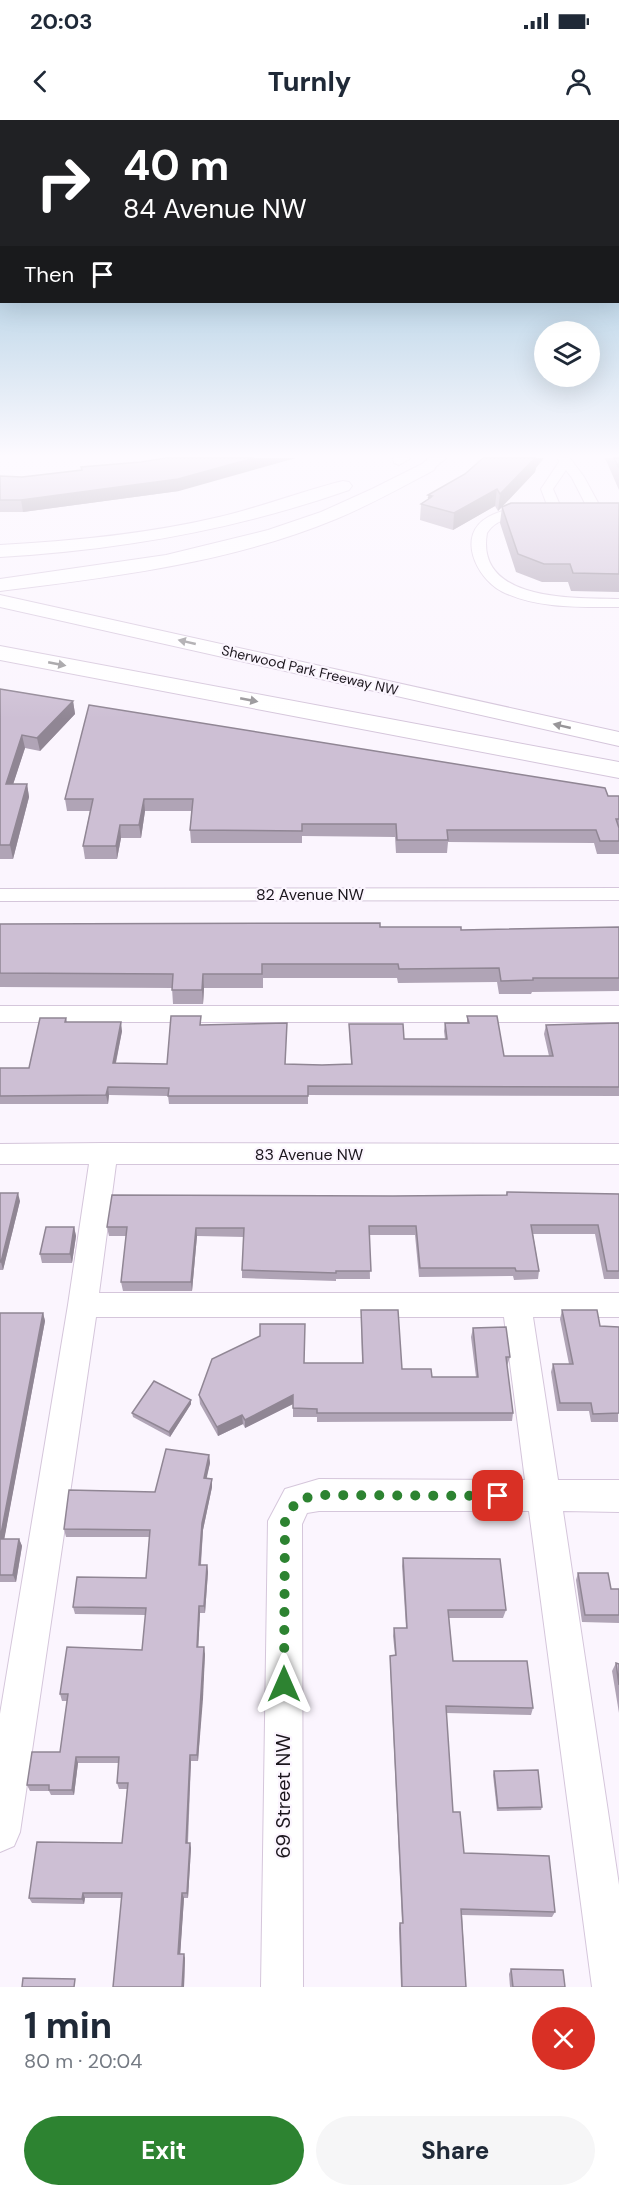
<!DOCTYPE html>
<html lang="en">
<head>
<meta charset="utf-8">
<style>
	:root { --surface:#fff; --page:#f6f6f7; --text:#1f2937; --muted:#747a83; --accent:#2d8331 }
	body { margin:0; font-family:"DM Sans",sans-serif; background:var(--page); color:var(--text); height:100vh; display:flex; flex-direction:column; font-size:22px; white-space:nowrap }
	* { box-sizing:border-box; margin:0 }
	p { font-size:20px; color:var(--muted) }
	.icon { flex:none; width:33px; height:33px; fill:none; stroke:currentColor; stroke-width:2; stroke-linecap:round; stroke-linejoin:round }
	.map { position:relative; height:1867px; overflow:hidden }
	.sheet { display:flex; flex-direction:column; background:var(--surface); flex:1 }
	.sheet>* { flex:none }
	.hud { position:absolute; left:0px; top:0px; width:620px; height:183px; box-shadow:0 6px 24px #0002; background:#202124; color:#fff; overflow:hidden }
	.fabs { position:absolute; left:534px; top:201px; display:grid; gap:12px }
	.fabs a { display:grid; place-items:center; width:66px; height:66px; border-radius:50%; background:var(--surface); box-shadow:0 6px 24px #0002; font-size:30px }
	.pin { position:absolute; display:grid; place-items:center; width:51px; height:51px; color:#fff; margin:-26px; border-radius:12px; box-shadow:0 3px 9px #0006 }
	.me { position:absolute; width:66px; margin:-33px; rotate:0deg; stroke-linejoin:round; filter:drop-shadow(0 0 4px #0008) }
	.turn { display:flex; align-items:center; gap:21px; height:126px; padding:0 24px; font-size:27px }
	.turn .icon { width:78px; height:78px; stroke-width:2.5 }
	.turn b { display:block; font-size:42px; line-height:51px }
	.then { display:flex; align-items:center; height:57px; padding:0 24px; background:#0003; gap:12px; font-size:22px }
	.round { display:grid; place-items:center; flex:none; width:63px; height:63px; border-radius:32px; background:var(--page) }
	.headline { display:flex; align-items:center; justify-content:space-between; height:102px; padding:0 24px }
	h1 { font-size:36px; font-weight:800; line-height:45px }
	.cta { display:flex; gap:12px; margin-top:auto; padding:12px 24px }
	.cta a { flex:1; height:69px; border-radius:36px; background:var(--accent); color:#fff; font-size:24px; font-weight:800; line-height:69px; text-align:center }
	.cta a+a { background:var(--page); color:var(--text) }
	.status { display:flex; justify-content:space-between; align-items:center; height:42px; padding:0 30px; background:var(--surface); direction:ltr }
	.status svg { height:16px; fill:currentColor }
	header { display:flex; justify-content:space-between; align-items:center; height:78px; padding:0 24px; background:var(--surface); font-size:27px; font-weight:800 }
	.map>svg:first-child { display:block }
	.lines { fill:none; stroke-linecap:round; stroke-linejoin:round }
	.minor-casing { stroke:#d5c6db; stroke-width:2 }
	.major-casing { stroke:#d5c6db; stroke-width:2 }
	.highway-casing { stroke:#d5c6db; stroke-width:2 }
	.minor { fill:#fff; fill-rule:evenodd }
	.major { fill:#fff; fill-rule:evenodd }
	.highway { fill:#fff; fill-rule:evenodd }
	.wall { fill:#b0a4b6 }
	.shaded-wall { fill:#908694 }
	.building { fill:#cdbfd4; stroke:#908694; stroke-width:1.5 }
	.oneway { fill:#989699 }
	.route { stroke:#2d8331; stroke-width:10; stroke-dasharray:0 18 }
	.labels { text-anchor:middle; dominant-baseline:central; stroke-width:4.5; stroke-linejoin:round; paint-order:stroke }
	.far-street-label { font-size:14px; fill:#1b161d; stroke:#fbf5fe }
	.street-label { font-size:16px; fill:#1b161d; stroke:#fbf5fe }
	.near-street-label { font-size:20px; fill:#1b161d; stroke:#fbf5fe }
</style>
</head>
<body>
<div class="status"><b>20:03</b><svg viewBox="0 0 49 12"><path d="M0 12V9h3v3zM5 12V6h3v6zM10 12V3h3v9zM15 12V0h3v12zM26 1h20v11H26zM47 4h2v5h-2z"/></svg></div>
<header><svg class="icon" aria-label="back" viewBox="0 0 24 24"><path d="M15 5l-7 7 7 7"/></svg>Turnly<svg class="icon" aria-label="person" viewBox="0 0 24 24"><circle cx="12" cy="8" r="4"/><path d="M4 21q1-7 8-7t8 7"/></svg></header>
<div class="map">
<svg width="619" height="1867" viewBox="0 0 619 1867">
	<rect width="100%" height="100%" fill="#fbf5fe"/>
	<g class="lines">
		<defs>
			<g id="minor">
				<path d="M 558,338 L 570,338 L 584,357 L 602,390 L 600,393 L 590,393 L 572,358 L 566,350 L 553,369 L 562,390 L 555,394 L 550,393 L 541,369 L 559,342 Z"/>
				<path d="M 533,387 L 538,388 L 540,391 L 538,394 C 519,398 498,395 487,413 C 475,482 575,478 619,479 L 619,487 C 581,487 536,489 501,471 C 476,457 456,415 488,397 C 502,389 518,388 533,387 Z"/>
				<path d="M 619,768 L 619,780 L 0,781 L 0,769 Z"/>
				<rect x="0" y="886" width="619" height="16"/>
				<path d="M 104,1023 L 619,1024 L 619,1044 L 116,1044 L 99,1173 L 619,1173 L 619,1197 L 533,1197 L 558,1360 L 619,1360 L 619,1392 L 563,1391 L 619,1765 L 619,1867 L 592,1867 L 529,1391 L 319,1391 L 307,1393 L 302,1404 L 303,1867 L 261,1867 L 268,1401 L 285,1369 L 319,1359 L 525,1360 L 504,1197 L 96,1197 L 20,1712 L 14,1726 L 0,1732 L 0,1594 L 68,1185 L 89,1044 L 0,1044 L 0,1024 Z"/>
			</g>
			<g id="major">
				<path d="M 393,338 L 411,338 L 399,345 L 394,343 Z"/>
				<path d="M 429,338 L 446,338 L 433,349 L 423,349 L 420,346 Z"/>
			</g>
			<g id="highway">
				<path d="M 428,341 L 434,342 L 436,346 L 434,350 C 402,367 370,385 336,399 C 230,443 113,457 0,471 L 0,459 L 166,435 L 268,410 L 321,392 L 372,369 Z"/>
				<path d="M 343,361 L 349,362 L 352,366 L 349,370 C 235,410 120,430 0,437 L 0,425 C 74,421 147,414 219,397 C 262,387 302,371 343,361 Z"/>
				<path d="M 0,475 L 619,612 L 619,626 L 0,487 Z"/>
				<path d="M 0,526 L 619,642 L 619,658 L 0,540 Z"/>
			</g>
		</defs>
		<use href="#minor" class="minor-casing"/>
		<use href="#major" class="major-casing"/>
		<use href="#highway" class="highway-casing"/>
		<use href="#minor" class="minor"/>
		<use href="#major" class="major"/>
		<use href="#highway" class="highway"/>
	</g>
	<g class="wall">
		<path d="M 605,338 L 619,338 L 619,370 Z"/>
		<path d="M 81,347 L 179,371 L 23,392 L 0,392 L 0,356 L 22,357 L 81,350 Z"/>
		<path d="M 536,348 L 535,352 L 502,387 L 619,383 L 619,472 L 571,471 L 568,462 L 542,462 L 516,452 L 500,403 L 502,387 L 498,391 L 495,386 L 453,410 L 420,400 L 421,384 L 428,380 L 428,375 Z"/>
		<path d="M 0,569 L 73,581 L 75,594 L 40,631 L 25,628 L 13,664 L 27,664 L 29,677 L 13,739 L 0,739 Z"/>
		<path d="M 619,676 L 619,734 L 597,734 L 594,723 L 448,722 L 447,733 L 396,733 L 395,717 L 302,716 L 302,723 L 191,723 L 190,710 L 192,691 L 145,691 L 141,718 L 121,718 L 117,739 L 85,739 L 83,726 L 90,691 L 67,691 L 65,679 Z"/>
		<path d="M 0,804 L 380,807 L 461,810 L 619,807 L 619,871 L 532,872 L 531,874 L 499,874 L 497,862 L 398,863 L 397,858 L 263,858 L 263,868 L 204,868 L 203,884 L 173,884 L 172,868 L 0,867 Z"/>
		<path d="M 467,896 L 504,936 L 549,936 L 544,914 L 546,905 L 619,903 L 619,976 L 308,975 L 308,984 L 169,984 L 168,976 L 109,975 L 108,984 L 0,984 L 0,948 L 29,948 L 66,898 L 67,902 L 122,911 L 116,943 L 167,944 L 202,905 L 286,944 L 322,945 L 351,944 L 349,904 L 404,919 L 445,919 L 444,911 L 445,903 L 467,903 Z"/>
		<path d="M 507,1072 L 619,1074 L 619,1159 L 604,1159 L 595,1114 L 533,1114 L 539,1151 L 538,1159 L 514,1160 L 513,1156 L 419,1157 L 415,1115 L 369,1115 L 370,1159 L 336,1159 L 336,1161 L 242,1158 L 242,1150 L 244,1117 L 197,1116 L 192,1171 L 123,1171 L 121,1162 L 126,1116 L 109,1116 L 107,1107 L 393,1076 L 506,1075 Z"/>
		<path d="M 0,1073 L 20,1081 L 3,1150 L 0,1150 Z"/>
		<path d="M 74,1107 L 76,1116 L 72,1143 L 42,1143 L 40,1134 Z"/>
		<path d="M 361,1190 L 402,1249 L 432,1257 L 476,1257 L 471,1217 L 473,1208 L 510,1237 L 507,1246 L 513,1293 L 512,1301 L 317,1302 L 317,1297 L 293,1297 L 293,1284 L 245,1308 L 243,1304 L 218,1316 L 200,1284 L 199,1275 L 305,1243 L 362,1243 Z"/>
		<path d="M 562,1190 L 600,1206 L 619,1207 L 618,1302 L 591,1302 L 589,1291 L 557,1291 L 551,1252 L 553,1244 L 569,1244 L 560,1199 Z"/>
		<path d="M 0,1193 L 43,1193 L 45,1201 L 4,1419 L 19,1419 L 22,1426 L 16,1462 L 0,1462 Z"/>
		<path d="M 191,1280 L 191,1284 L 170,1317 L 133,1297 L 132,1293 Z"/>
		<path d="M 209,1335 L 210,1343 L 206,1358 L 212,1359 L 212,1367 L 203,1410 L 201,1445 L 207,1445 L 208,1452 L 205,1493 L 200,1493 L 198,1527 L 205,1534 L 198,1641 L 191,1641 L 188,1723 L 191,1728 L 188,1778 L 184,1778 L 180,1834 L 185,1838 L 184,1867 L 122,1778 L 85,1778 L 84,1784 L 32,1783 L 29,1778 L 122,1723 L 127,1669 L 119,1669 L 117,1663 L 119,1643 L 78,1643 L 74,1675 L 51,1675 L 49,1671 L 30,1671 L 27,1665 L 60,1632 L 67,1581 L 62,1581 L 60,1574 L 142,1530 L 146,1495 L 75,1494 L 73,1487 L 146,1458 L 150,1417 L 66,1417 L 64,1409 L 155,1372 Z"/>
		<path d="M 403,1438 L 506,1490 L 503,1498 L 449,1498 L 453,1541 L 533,1588 L 531,1595 L 446,1593 L 453,1692 L 464,1733 L 555,1792 L 552,1797 L 462,1795 L 466,1867 L 401,1867 L 399,1808 L 400,1803 L 402,1803 L 390,1543 L 390,1536 L 395,1535 L 393,1516 L 394,1508 L 406,1508 L 402,1446 Z"/>
		<path d="M 578,1453 L 611,1469 L 619,1469 L 619,1503 L 582,1502 L 576,1460 Z"/>
		<path d="M 616,1543 L 619,1544 L 619,1593 L 612,1551 Z"/>
		<path d="M 494,1651 L 542,1687 L 541,1690 L 497,1691 L 493,1655 Z"/>
		<path d="M 511,1849 L 565,1867 L 510,1867 L 509,1854 Z"/>
	</g>
	<g class="shaded-wall">
		<path d="M 254,338 L 296,338 L 179,371 L 23,392 L 21,380 Z"/>
		<path d="M 534,338 L 544,338 L 536,348 L 535,352 L 498,391 L 500,374 Z"/>
		<path d="M 497,369 L 495,386 L 453,410 L 454,393 Z"/>
		<path d="M 73,581 L 75,594 L 40,631 L 37,618 Z"/>
		<path d="M 22,615 L 25,628 L 9,677 L 6,664 Z"/>
		<path d="M 27,664 L 29,677 L 13,739 L 10,725 Z"/>
		<path d="M 144,679 L 145,691 L 141,718 L 139,705 Z"/>
		<path d="M 120,705 L 121,718 L 117,739 L 116,726 Z"/>
		<path d="M 203,854 L 204,868 L 203,884 L 202,870 Z"/>
		<path d="M 121,902 L 122,911 L 114,951 L 113,943 Z"/>
		<path d="M 108,967 L 109,975 L 108,984 L 106,975 Z"/>
		<path d="M 18,1073 L 20,1081 L 3,1150 L 1,1142 Z"/>
		<path d="M 74,1107 L 76,1116 L 72,1143 L 70,1134 Z"/>
		<path d="M 196,1108 L 197,1116 L 192,1171 L 191,1162 Z"/>
		<path d="M 43,1193 L 45,1201 L 3,1426 L 0,1419 Z"/>
		<path d="M 293,1275 L 293,1284 L 245,1308 L 245,1300 Z"/>
		<path d="M 191,1280 L 191,1284 L 170,1317 L 169,1312 Z"/>
		<path d="M 242,1295 L 243,1304 L 218,1316 L 217,1307 Z"/>
		<path d="M 209,1335 L 210,1343 L 205,1366 L 204,1358 Z"/>
		<path d="M 212,1359 L 212,1367 L 203,1410 L 200,1452 L 199,1445 L 202,1403 Z"/>
		<path d="M 19,1419 L 22,1426 L 16,1462 L 13,1455 Z"/>
		<path d="M 207,1445 L 208,1452 L 205,1493 L 204,1486 Z"/>
		<path d="M 199,1486 L 200,1493 L 198,1534 L 197,1527 Z"/>
		<path d="M 204,1527 L 205,1534 L 203,1579 L 198,1641 L 197,1635 Z"/>
		<path d="M 190,1635 L 191,1641 L 187,1728 L 186,1723 Z"/>
		<path d="M 76,1637 L 78,1643 L 74,1675 L 72,1670 Z"/>
		<path d="M 190,1723 L 191,1728 L 188,1778 L 187,1773 Z"/>
		<path d="M 83,1773 L 85,1778 L 84,1784 L 82,1779 Z"/>
		<path d="M 182,1773 L 184,1778 L 180,1838 L 178,1834 Z"/>
		<path d="M 184,1834 L 185,1838 L 184,1867 L 182,1867 Z"/>
	</g>
	<g class="building">
		<path d="M 166,338 L 254,338 L 178,359 L 21,380 L 0,380 L 0,356 L 22,357 L 82,350 L 81,347 L 141,342 Z"/>
		<path d="M 483,338 L 535,338 L 500,374 L 497,369 L 454,393 L 421,384 L 430,378 L 428,378 L 432,376 L 428,375 L 465,354 Z"/>
		<path d="M 614,338 L 619,338 L 619,348 Z"/>
		<path d="M 511,383 L 619,383 L 619,454 L 573,453 L 570,444 L 544,444 L 518,434 L 502,387 Z"/>
		<path d="M 0,569 L 73,581 L 37,618 L 22,615 L 6,664 L 27,664 L 10,725 L 0,725 Z"/>
		<path d="M 89,585 L 605,668 L 608,676 L 619,676 L 619,699 L 616,699 L 619,708 L 619,721 L 600,721 L 596,710 L 447,710 L 448,720 L 397,720 L 396,704 L 302,704 L 302,711 L 190,710 L 193,679 L 144,679 L 139,705 L 120,705 L 116,726 L 83,726 L 93,679 L 65,679 Z"/>
		<path d="M 380,803 L 380,807 L 461,807 L 461,810 L 619,807 L 619,858 L 533,858 L 533,860 L 501,861 L 499,848 L 399,849 L 398,844 L 262,844 L 262,854 L 203,854 L 202,870 L 172,870 L 173,854 L 0,853 L 0,804 Z"/>
		<path d="M 171,896 L 201,896 L 200,905 L 287,903 L 285,944 L 322,945 L 352,944 L 349,904 L 403,904 L 404,919 L 447,919 L 445,903 L 469,903 L 467,896 L 497,896 L 504,936 L 553,936 L 546,905 L 619,903 L 619,967 L 308,966 L 308,976 L 168,976 L 169,968 L 108,967 L 106,975 L 0,976 L 0,948 L 29,948 L 40,898 L 66,898 L 65,902 L 121,902 L 113,943 L 167,944 Z"/>
		<path d="M 507,1072 L 619,1074 L 619,1151 L 607,1151 L 598,1105 L 531,1105 L 539,1151 L 516,1151 L 515,1148 L 420,1148 L 416,1106 L 369,1106 L 371,1151 L 336,1151 L 336,1153 L 242,1150 L 244,1108 L 196,1108 L 191,1162 L 121,1162 L 127,1107 L 107,1107 L 112,1075 L 393,1076 L 507,1075 Z"/>
		<path d="M 0,1073 L 18,1073 L 1,1142 L 0,1142 Z"/>
		<path d="M 46,1107 L 74,1107 L 70,1134 L 40,1134 Z"/>
		<path d="M 361,1190 L 398,1190 L 402,1249 L 431,1249 L 432,1257 L 478,1257 L 473,1208 L 506,1207 L 510,1237 L 506,1237 L 513,1293 L 317,1293 L 317,1289 L 293,1288 L 293,1275 L 245,1300 L 242,1295 L 217,1307 L 199,1275 L 212,1239 L 260,1216 L 260,1204 L 305,1204 L 304,1243 L 363,1243 Z"/>
		<path d="M 562,1190 L 597,1190 L 600,1206 L 619,1207 L 619,1293 L 593,1294 L 591,1283 L 560,1283 L 553,1244 L 573,1244 Z"/>
		<path d="M 0,1193 L 43,1193 L 0,1419 L 19,1419 L 13,1455 L 0,1455 Z"/>
		<path d="M 154,1261 L 191,1280 L 169,1312 L 132,1293 Z"/>
		<path d="M 166,1329 L 209,1335 L 204,1358 L 212,1359 L 202,1403 L 199,1445 L 207,1445 L 204,1486 L 199,1486 L 197,1527 L 204,1527 L 197,1635 L 190,1635 L 186,1723 L 190,1723 L 187,1773 L 182,1773 L 178,1834 L 184,1834 L 182,1867 L 113,1867 L 122,1773 L 83,1773 L 82,1779 L 29,1778 L 37,1722 L 122,1723 L 128,1663 L 117,1663 L 119,1637 L 76,1637 L 72,1670 L 49,1670 L 49,1665 L 27,1665 L 32,1632 L 60,1632 L 68,1574 L 60,1574 L 67,1527 L 142,1530 L 146,1488 L 73,1487 L 77,1457 L 146,1458 L 150,1410 L 64,1409 L 69,1370 L 155,1372 Z"/>
		<path d="M 403,1438 L 500,1439 L 506,1490 L 448,1490 L 453,1541 L 527,1541 L 533,1588 L 446,1586 L 453,1692 L 460,1692 L 464,1733 L 549,1736 L 555,1792 L 461,1789 L 466,1867 L 402,1867 L 400,1803 L 403,1803 L 390,1536 L 396,1535 L 394,1508 L 407,1508 Z"/>
		<path d="M 578,1453 L 608,1453 L 611,1469 L 619,1469 L 619,1495 L 585,1495 Z"/>
		<path d="M 616,1543 L 619,1544 L 619,1565 Z"/>
		<path d="M 538,1650 L 542,1687 L 498,1688 L 494,1651 Z"/>
		<path d="M 511,1849 L 563,1850 L 565,1867 L 513,1867 Z"/>
		<path d="M 23,1858 L 75,1859 L 74,1867 L 22,1867 Z"/>
	</g>
	<defs><path id="oneway-solid" d="M-6-.8H1V-3.2L6.5 0L1 3.2V.8H-6Z" transform="scale(1.5)"/></defs>
	<g class="oneway">
		<use href="#oneway-solid" transform="translate(187 522) rotate(-167)"/>
		<use href="#oneway-solid" transform="translate(57 544) rotate(11)"/>
		<use href="#oneway-solid" transform="translate(249 580) rotate(11)"/>
		<use href="#oneway-solid" transform="translate(562 606) rotate(-167)"/>
	</g>
	<linearGradient id="sky" x2="0" y2="1"><stop stop-color="#7cb2d1"/><stop offset="0.56" stop-color="#fdfaff"/><stop offset="1" stop-color="#fdfaff" stop-opacity="0"/></linearGradient>
	<rect width="619" height="599" fill="url(#sky)"/>
	<g class="lines">
		<path class="route" d="M 284,1564 L 285,1401 L 297,1380 L 319,1375 L 498,1376"/>
	</g>
	<g class="labels">
		<g class="far-street-label">
			<text transform="translate(310 550) rotate(13)">Sherwood Park Freeway NW</text>
		</g>
		<g class="street-label">
			<text x="310" y="774">82 Avenue NW</text>
			<text x="309" y="1034">83 Avenue NW</text>
		</g>
		<g class="near-street-label">
			<text transform="translate(283 1676) rotate(-90)">69 Street NW</text>
		</g>
	</g>
</svg>
<div class="fabs">
<a><svg class="icon" aria-label="layers" viewBox="0 0 24 24"><path d="M12 4l9 5-9 5-9-5zM3 14l9 5 9-5"/></svg></a>
</div>
<div class="pin" style="left:498px;top:1376px;background:#d93025"><svg class="icon" aria-label="arrive" viewBox="0 0 24 24"><path d="M6 21V4h12l-3 4 3 4H6"/></svg></div>
<svg class="me" style="left:284px;top:1564px" viewBox="-20 -20 40 40"><path d="M0-17L14 15 0 8-14 15z" fill="#2d8331" stroke="#fff" stroke-width="4"/></svg>
<div class="hud">
<div class="turn"><svg class="icon" aria-label="right" viewBox="0 0 24 24"><path d="M7 20v-9h11M14 6l5 5-5 5"/></svg><div><b>40 m</b>84 Avenue NW</div></div>
<div class="then">Then<svg class="icon" aria-label="arrive" viewBox="0 0 24 24"><path d="M6 21V4h12l-3 4 3 4H6"/></svg></div>
</div>
</div>
<section class="sheet">
<div class="headline"><div><h1>1 min</h1><p>80 m · 20:04</p></div><a class="round" style="background:#d93025;color:#fff"><svg class="icon" aria-label="close" viewBox="0 0 24 24"><path d="M6 6l12 12M18 6L6 18"/></svg></a></div>
<div class="cta"><a>Exit</a><a>Share</a></div>
</section>
</body>
</html>
